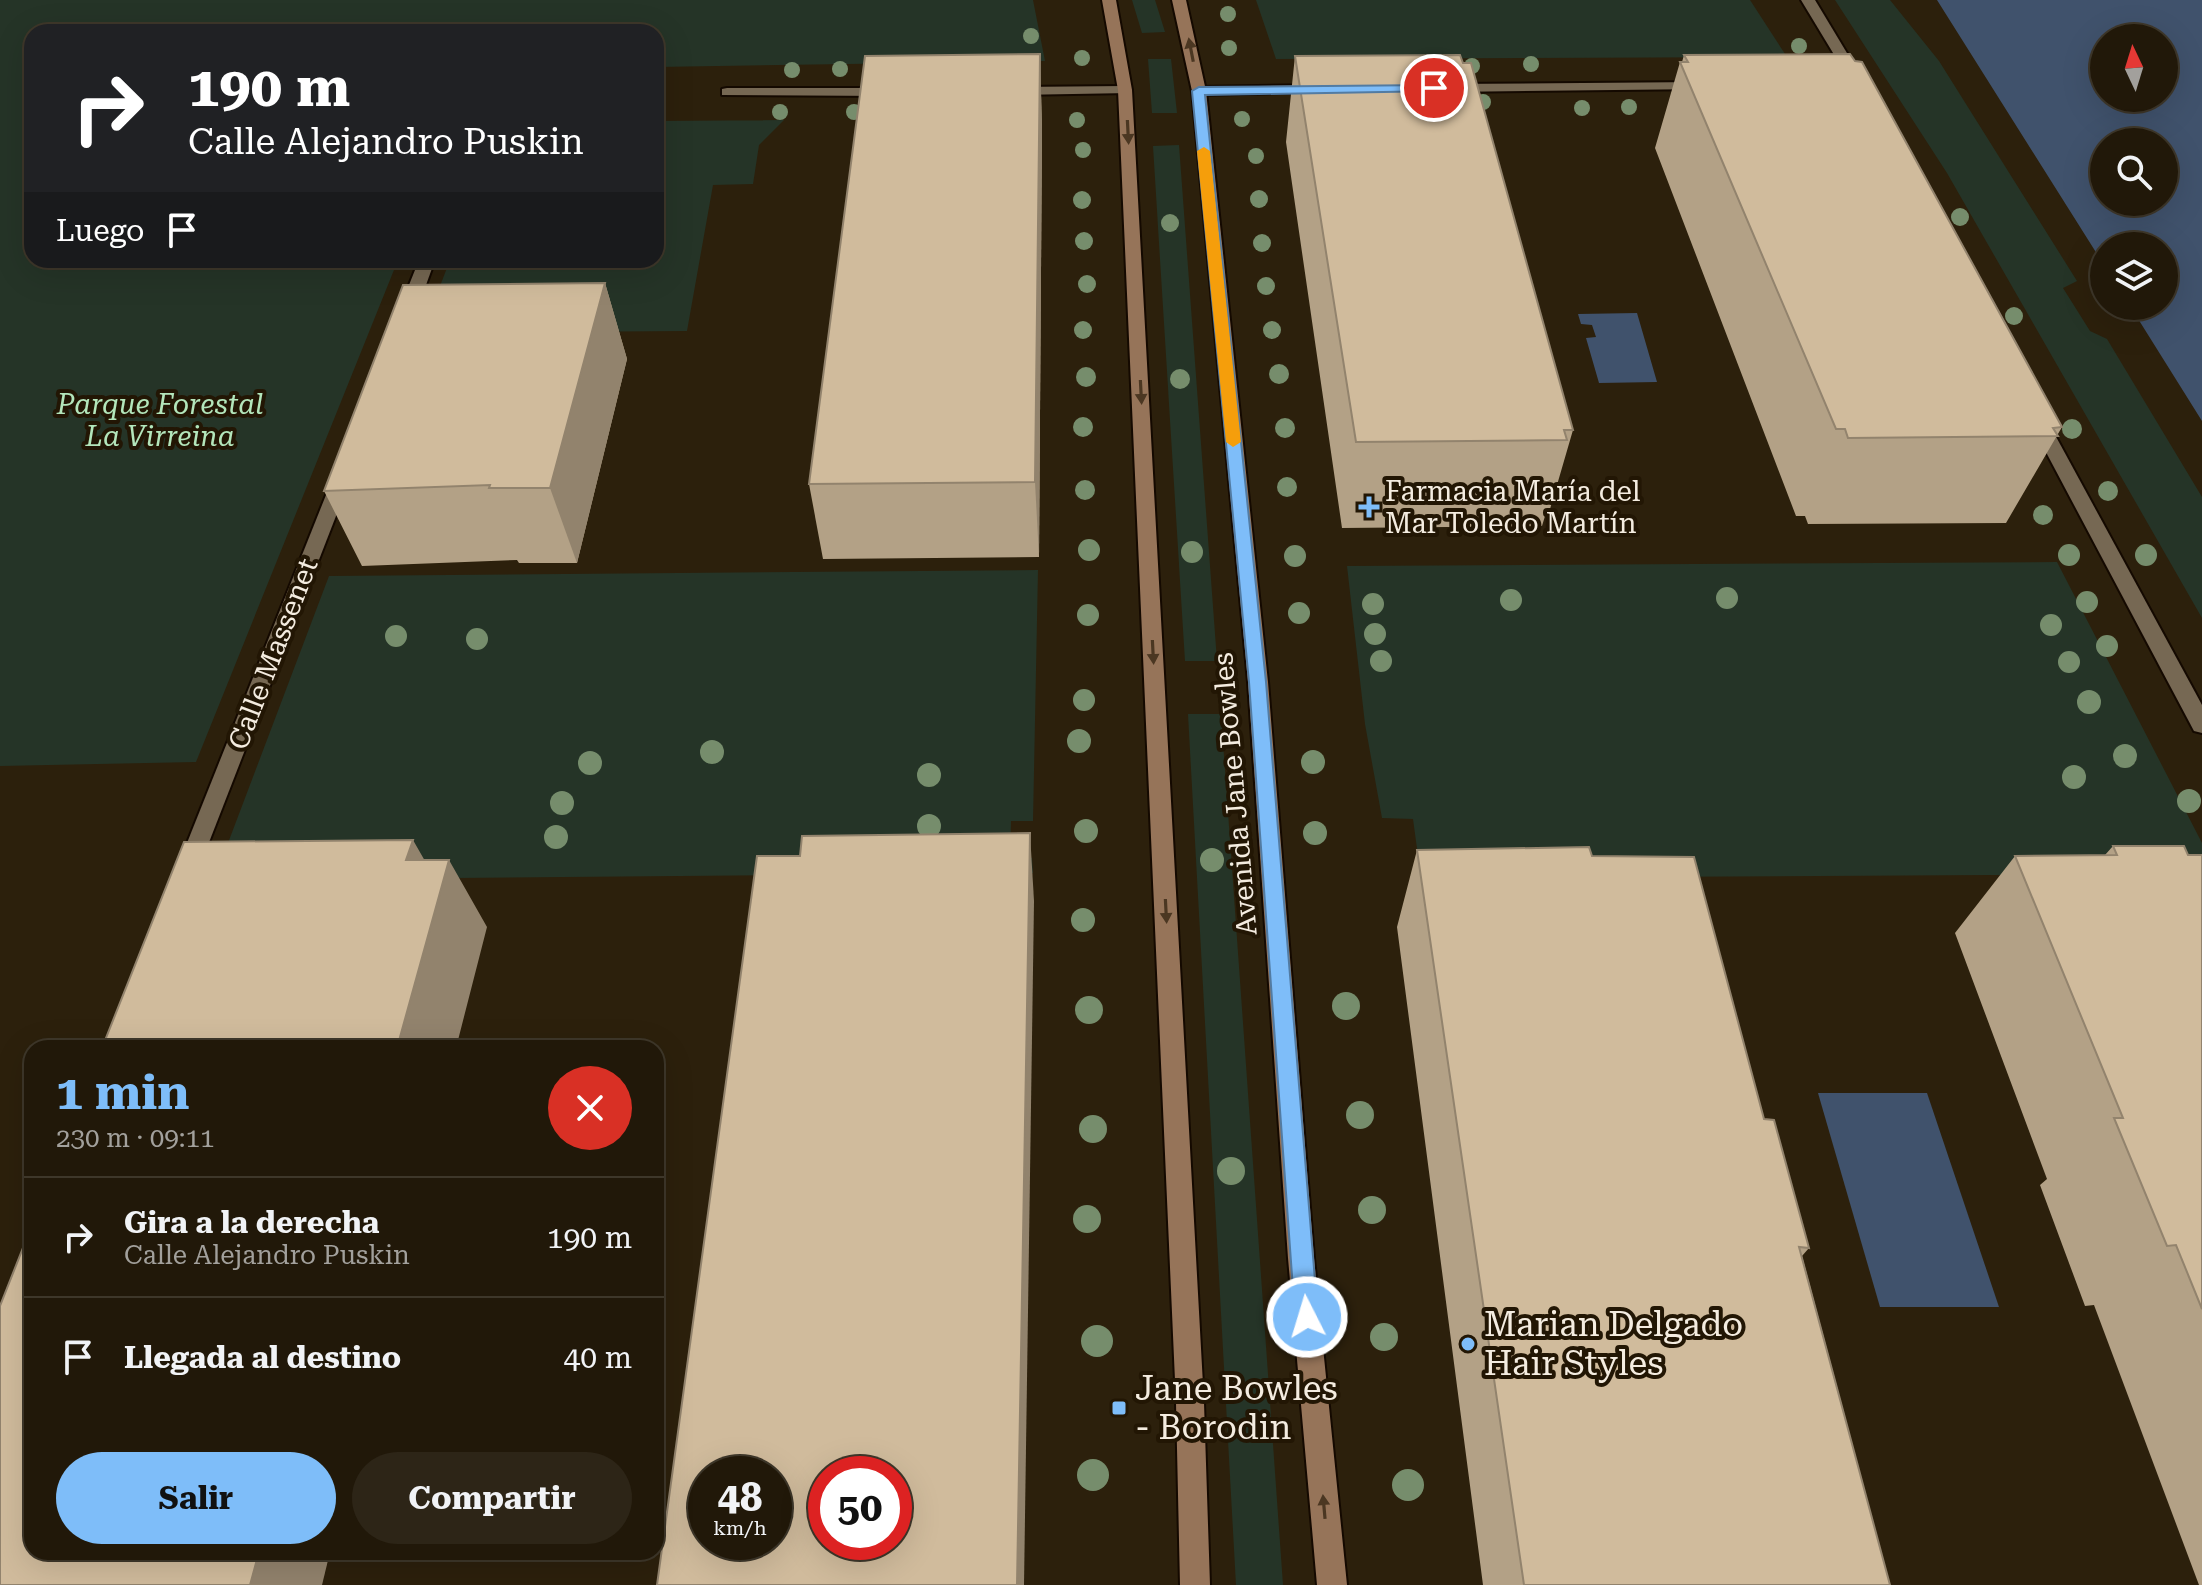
<!DOCTYPE html>
<html lang="es">
<head>
<meta charset="utf-8">
<style>
	:root { --surface:#211809; --page:#2d2517; --text:#f1f3f6; --muted:#a2a09c; --line:#3e372a; --accent:#7ebdf9 }
	body { margin:0; font-family:"Roboto Serif",serif; background:var(--page); color:var(--text); height:100vh; display:flex; flex-direction:column; font-size:30px; white-space:nowrap }
	* { box-sizing:border-box; margin:0 }
	p { font-size:26px; color:var(--muted) }
	.icon { flex:none; width:44px; height:44px; fill:none; stroke:currentColor; stroke-width:2; stroke-linecap:round; stroke-linejoin:round }
	.map { position:relative; flex:1; overflow:hidden }
	.panel { position:absolute; left:24px; top:1040px; width:640px; height:520px; display:flex; flex-direction:column; background:var(--surface); border-radius:24px; box-shadow:0 8px 32px #0002,0 0 0 2px var(--line) }
	.panel>* { flex:none }
	.hud { position:absolute; left:24px; top:24px; width:640px; height:244px; border-radius:24px; box-shadow:0 8px 32px #0002,0 0 0 2px var(--line); background:#202124; color:#fff; overflow:hidden }
	.needle { width:52px; rotate:356deg }
	.fabs { position:absolute; left:2090px; top:24px; display:grid; gap:16px }
	.fabs a { display:grid; place-items:center; width:88px; height:88px; border-radius:50%; background:var(--surface); box-shadow:0 8px 32px #0002,0 0 0 2px var(--line); font-size:40px }
	.speed { position:absolute; left:688px; top:1456px; display:flex; gap:16px; font-size:40px; font-weight:700; text-align:center }
	.speed>* { display:grid; place-content:center; width:104px; height:104px; border-radius:50%; background:var(--surface); box-shadow:0 8px 32px #0002,0 0 0 2px var(--line); line-height:1 }
	.speed small { font-size:20px; font-weight:400 }
	.speed .limit { border:12px solid #d22; background:#fff; color:#111 }
	.pin { position:absolute; display:grid; place-items:center; width:68px; height:68px; color:#fff; margin:-34px; border:4px solid #fff; border-radius:50%; box-shadow:0 2px 8px #0007 }
	.me { position:absolute; width:88px; margin:-44px; rotate:355deg; stroke-linejoin:round; filter:drop-shadow(0 0 6px #0008) }
	.turn { display:flex; align-items:center; gap:28px; height:168px; padding:0 32px; font-size:36px }
	.turn .icon { width:104px; height:104px; stroke-width:2.5 }
	.turn b { display:block; font-size:56px; line-height:68px }
	.then { display:flex; align-items:center; height:76px; padding:0 32px; background:#0003; gap:16px; font-size:30px }
	.round { display:grid; place-items:center; flex:none; width:84px; height:84px; border-radius:42px; background:var(--page) }
	.summary { display:flex; align-items:center; justify-content:space-between; height:136px; padding:0 32px }
	h1 { font-size:48px; font-weight:700; line-height:60px; color:var(--accent) }
	.cta { display:flex; gap:16px; margin-top:auto; padding:16px 32px }
	.cta a { flex:1; height:92px; border-radius:48px; background:var(--accent); color:#111; font-size:32px; font-weight:700; line-height:92px; text-align:center }
	.cta a+a { background:var(--page); color:var(--text) }
	ul { padding:0; list-style:none }
	li { display:flex; align-items:center; gap:24px; height:120px; padding:0 32px; border-top:2px solid var(--line) }
	li div { flex:1 }
	li b { display:block; font-size:30px }
	li em { font-style:normal }
	.map>svg:first-child { display:block }
	.green { fill:#253427 }
	.water { fill:#40526c; fill-rule:evenodd }
	.lines { fill:none; stroke-linecap:round; stroke-linejoin:round }
	.pedestrian-casing { stroke:#140900; stroke-width:4 }
	.minor-casing { stroke:#140900; stroke-width:4 }
	.secondary-casing { stroke:#140900; stroke-width:4 }
	.pedestrian { fill:#766853; fill-rule:evenodd }
	.minor { fill:#766853; fill-rule:evenodd }
	.secondary { fill:#967459; fill-rule:evenodd }
	.tree { fill:#768d6c }
	.wall { fill:#b3a186 }
	.shaded-wall { fill:#92836d }
	.building { fill:#d0bb9c; stroke:#92836d; stroke-width:2; fill-rule:evenodd }
	.oneway { fill:#4b3722 }
	.route { fill:#7ebdf9; stroke:#527ba2; stroke-width:2 }
	.slow { fill:#f59e0b }
	.poi-dot { fill:#7ebdf9; stroke:#221604; stroke-width:3 }
	.labels { text-anchor:middle; dominant-baseline:central; stroke-width:8; stroke-linejoin:round; paint-order:stroke }
	.park-label { font-size:28px; font-style:italic; fill:#b3e6bb; stroke:#221604 }
	.poi-label { font-size:28px; fill:#f4ece0; stroke:#221604; text-anchor:start }
	.street-label { font-size:28px; fill:#f4ece0; stroke:#221604 }
	.near-poi-label { font-size:34px; fill:#f4ece0; stroke:#221604; text-anchor:start }
</style>
</head>
<body>
<div class="map">
<svg width="2202" height="1585" viewBox="0 0 2202 1585">
	<rect width="100%" height="100%" fill="#2c200c"/>
	<g class="green">
		<path d="M 0,0 L 1033,0 L 1045,61 L 656,67 L 656,32 L 32,32 L 32,260 L 398,260 L 196,762 L 0,766 Z"/>
		<path d="M 1132,0 L 1155,0 L 1165,32 L 1142,33 Z"/>
		<path d="M 1256,0 L 1750,0 L 1787,57 L 1276,59 Z"/>
		<path d="M 1835,0 L 1890,0 L 1939,61 L 2077,281 L 2063,288 L 2090,331 L 2107,339 L 2202,497 L 2202,618 L 1947,173 Z"/>
		<path d="M 1148,59 L 1171,59 L 1177,113 L 1152,113 Z"/>
		<path d="M 784,120 L 759,145 L 753,184 L 713,185 L 687,331 L 422,333 L 450,260 L 656,260 L 656,121 Z"/>
		<path d="M 1179,145 L 1217,661 L 1185,661 L 1153,146 Z"/>
		<path d="M 2057,562 L 2202,843 L 2202,874 L 1421,878 L 1413,819 L 1382,818 L 1365,724 L 1347,566 Z"/>
		<path d="M 1038,570 L 1033,821 L 1011,821 L 1010,857 L 1032,858 L 1033,873 L 214,880 L 329,576 Z"/>
		<path d="M 1188,714 L 1221,714 L 1283,1585 L 1236,1585 Z"/>
	</g>
	<g class="water">
		<path d="M 1937,0 L 2202,0 L 2202,421 L 2130,306 L 2164,306 L 2164,246 L 2104,246 L 2104,265 ZM 2104,38 L 2164,38 L 2164,98 L 2104,98 ZM 2104,142 L 2164,142 L 2164,202 L 2104,202 Z"/>
		<path d="M 1637,313 L 1657,382 L 1599,383 L 1586,338 L 1596,337 L 1592,325 L 1581,324 L 1578,314 Z"/>
		<path d="M 1818,1093 L 1927,1093 L 1999,1307 L 1880,1307 Z"/>
	</g>
	<g class="lines">
		<defs>
			<g id="pedestrian">
				<path d="M 419,260 L 435,260 L 417,310 L 408,315 L 399,310 Z"/>
				<path d="M 341,474 L 350,480 L 199,868 L 196,875 L 188,877 L 180,875 L 177,868 L 332,480 Z"/>
			</g>
			<g id="minor">
				<path d="M 1801,0 L 1815,0 L 1862,78 L 1860,81 L 1850,81 Z"/>
				<path d="M 1701,82 L 1708,86 L 1706,89 L 1448,92 L 1441,88 L 1448,84 Z"/>
				<path d="M 1321,85 L 1326,86 L 1326,92 L 1199,95 L 1192,91 L 1199,87 Z"/>
				<path d="M 1125,86 L 1132,90 L 1130,93 L 1011,95 L 1004,91 L 1011,87 Z"/>
				<path d="M 727,88 L 888,88 L 895,92 L 888,96 L 722,95 L 722,89 Z"/>
				<path d="M 2039,416 L 2048,422 L 2202,705 L 2202,733 L 2194,731 L 2030,422 Z"/>
			</g>
			<g id="secondary">
				<path d="M 1102,0 L 1116,0 L 1132,90 L 1204,1403 L 1210,1585 L 1180,1585 L 1176,1403 L 1118,90 Z"/>
				<path d="M 1172,0 L 1186,0 L 1206,91 L 1268,682 L 1314,1258 L 1347,1585 L 1317,1585 L 1288,1258 L 1248,682 L 1192,91 Z"/>
			</g>
		</defs>
		<use href="#pedestrian" class="pedestrian-casing"/>
		<use href="#minor" class="minor-casing"/>
		<use href="#secondary" class="secondary-casing"/>
		<use href="#pedestrian" class="pedestrian"/>
		<use href="#minor" class="minor"/>
		<use href="#secondary" class="secondary"/>
	</g>
	<g class="tree">
		<circle cx="1228" cy="14" r="8"/>
		<circle cx="1031" cy="36" r="8"/>
		<circle cx="1799" cy="46" r="8"/>
		<circle cx="1229" cy="48" r="8"/>
		<circle cx="1082" cy="58" r="8"/>
		<circle cx="1531" cy="64" r="8"/>
		<circle cx="1472" cy="66" r="8"/>
		<circle cx="840" cy="69" r="8"/>
		<circle cx="792" cy="70" r="8"/>
		<circle cx="1483" cy="102" r="8"/>
		<circle cx="1629" cy="107" r="8"/>
		<circle cx="1582" cy="108" r="8"/>
		<circle cx="780" cy="112" r="8"/>
		<circle cx="854" cy="112" r="8"/>
		<circle cx="1242" cy="119" r="8"/>
		<circle cx="1077" cy="120" r="8"/>
		<circle cx="1083" cy="150" r="8"/>
		<circle cx="1256" cy="156" r="8"/>
		<circle cx="1259" cy="199" r="9"/>
		<circle cx="1082" cy="200" r="9"/>
		<circle cx="1960" cy="217" r="9"/>
		<circle cx="1170" cy="223" r="9"/>
		<circle cx="1084" cy="241" r="9"/>
		<circle cx="1262" cy="243" r="9"/>
		<circle cx="1087" cy="284" r="9"/>
		<circle cx="1266" cy="286" r="9"/>
		<circle cx="2014" cy="316" r="9"/>
		<circle cx="1083" cy="330" r="9"/>
		<circle cx="1272" cy="330" r="9"/>
		<circle cx="1279" cy="374" r="10"/>
		<circle cx="1086" cy="377" r="10"/>
		<circle cx="1180" cy="379" r="10"/>
		<circle cx="1083" cy="427" r="10"/>
		<circle cx="1285" cy="428" r="10"/>
		<circle cx="2072" cy="429" r="10"/>
		<circle cx="1287" cy="487" r="10"/>
		<circle cx="1085" cy="490" r="10"/>
		<circle cx="2108" cy="491" r="10"/>
		<circle cx="2043" cy="515" r="10"/>
		<circle cx="1089" cy="550" r="11"/>
		<circle cx="1192" cy="552" r="11"/>
		<circle cx="2069" cy="555" r="11"/>
		<circle cx="2146" cy="555" r="11"/>
		<circle cx="1295" cy="556" r="11"/>
		<circle cx="1727" cy="598" r="11"/>
		<circle cx="1511" cy="600" r="11"/>
		<circle cx="2087" cy="602" r="11"/>
		<circle cx="1373" cy="604" r="11"/>
		<circle cx="1299" cy="613" r="11"/>
		<circle cx="1088" cy="615" r="11"/>
		<circle cx="2051" cy="625" r="11"/>
		<circle cx="1375" cy="634" r="11"/>
		<circle cx="396" cy="636" r="11"/>
		<circle cx="477" cy="639" r="11"/>
		<circle cx="2107" cy="646" r="11"/>
		<circle cx="1381" cy="661" r="11"/>
		<circle cx="2069" cy="662" r="11"/>
		<circle cx="1084" cy="700" r="11"/>
		<circle cx="2089" cy="702" r="12"/>
		<circle cx="1079" cy="741" r="12"/>
		<circle cx="712" cy="752" r="12"/>
		<circle cx="2125" cy="756" r="12"/>
		<circle cx="1313" cy="762" r="12"/>
		<circle cx="590" cy="763" r="12"/>
		<circle cx="929" cy="775" r="12"/>
		<circle cx="2074" cy="777" r="12"/>
		<circle cx="2189" cy="801" r="12"/>
		<circle cx="562" cy="803" r="12"/>
		<circle cx="929" cy="826" r="12"/>
		<circle cx="1086" cy="831" r="12"/>
		<circle cx="1315" cy="833" r="12"/>
		<circle cx="556" cy="837" r="12"/>
		<circle cx="1212" cy="860" r="12"/>
		<circle cx="1083" cy="920" r="12"/>
		<circle cx="1346" cy="1006" r="14"/>
		<circle cx="1089" cy="1010" r="14"/>
		<circle cx="1360" cy="1115" r="14"/>
		<circle cx="1093" cy="1129" r="14"/>
		<circle cx="1231" cy="1171" r="14"/>
		<circle cx="1372" cy="1210" r="14"/>
		<circle cx="1087" cy="1219" r="14"/>
		<circle cx="1384" cy="1337" r="14"/>
		<circle cx="1097" cy="1341" r="16"/>
		<circle cx="1093" cy="1475" r="16"/>
		<circle cx="1408" cy="1485" r="16"/>
	</g>
	<g class="wall">
		<path d="M 1040,54 L 1042,129 L 1039,557 L 823,559 L 809,484 Z"/>
		<path d="M 1684,55 L 2062,427 L 2006,523 L 1808,524 L 1805,516 L 1796,516 L 1655,148 L 1680,62 L 1682,62 Z"/>
		<path d="M 1295,56 L 1573,430 L 1548,516 L 1545,516 L 1542,526 L 1342,528 L 1286,142 Z"/>
		<path d="M 605,283 L 627,359 L 577,563 L 519,563 L 517,560 L 362,566 L 324,491 Z"/>
		<path d="M 2113,846 L 2188,855 L 2202,855 L 2202,1585 L 2199,1585 L 2094,1305 L 2085,1306 L 2040,1185 L 2047,1179 L 1955,933 L 2015,856 L 2105,855 Z"/>
		<path d="M 1417,850 L 1592,856 L 1764,1119 L 1809,1248 L 1802,1256 L 1890,1585 L 1483,1585 L 1397,927 Z"/>
	</g>
	<g class="shaded-wall">
		<path d="M 1040,54 L 1042,129 L 1039,557 L 1035,482 Z"/>
		<path d="M 605,283 L 627,359 L 577,563 L 550,488 Z"/>
		<path d="M 1030,833 L 1034,901 L 1024,1585 L 1017,1585 Z"/>
		<path d="M 413,840 L 441,889 L 449,860 L 487,927 L 456,1048 L 397,1048 L 406,860 Z"/>
		<path d="M 259,1552 L 330,1552 L 322,1585 L 250,1585 Z"/>
	</g>
	<g class="building">
		<path d="M 1040,54 L 1035,482 L 809,484 L 865,56 Z"/>
		<path d="M 1850,54 L 1855,61 L 1862,62 L 2062,427 L 2053,428 L 2058,436 L 1848,438 L 1845,429 L 1836,429 L 1680,62 L 1688,62 L 1684,55 Z"/>
		<path d="M 1460,55 L 1463,63 L 1471,63 L 1573,430 L 1564,430 L 1567,440 L 1356,442 L 1295,56 Z"/>
		<path d="M 605,283 L 550,488 L 489,488 L 490,485 L 324,491 L 403,285 Z"/>
		<path d="M 1030,833 L 1017,1585 L 657,1585 L 757,856 L 800,856 L 802,836 ZM 706,1474 L 774,1474 L 774,1542 L 706,1542 ZM 826,1474 L 894,1474 L 894,1542 L 826,1542 Z"/>
		<path d="M 413,840 L 406,860 L 449,860 L 397,1048 L 102,1048 L 184,842 Z"/>
		<path d="M 2113,846 L 2184,846 L 2188,855 L 2202,855 L 2202,1309 L 2176,1245 L 2167,1246 L 2114,1118 L 2123,1118 L 2015,856 L 2117,855 Z"/>
		<path d="M 1589,847 L 1592,856 L 1694,857 L 1764,1119 L 1774,1120 L 1809,1248 L 1799,1247 L 1890,1585 L 1524,1585 L 1417,850 Z"/>
		<path d="M 32,1225 L 32,1552 L 259,1552 L 250,1585 L 0,1585 L 0,1306 Z"/>
	</g>
	<defs><path id="oneway-solid" d="M-6-.8H1V-3.2L6.5 0L1 3.2V.8H-6Z" transform="scale(2)"/></defs>
	<g class="oneway">
		<use href="#oneway-solid" transform="translate(1191 50) rotate(-101)"/>
		<use href="#oneway-solid" transform="translate(1128 132) rotate(87)"/>
		<use href="#oneway-solid" transform="translate(1141 392) rotate(87)"/>
		<use href="#oneway-solid" transform="translate(1153 652) rotate(87)"/>
		<use href="#oneway-solid" transform="translate(1166 911) rotate(87)"/>
		<use href="#oneway-solid" transform="translate(1324 1507) rotate(-95)"/>
	</g>
	<path class="route" d="M 1434,85 L 1439,86 L 1439,91 L 1205,95 L 1266,682 L 1318,1317 L 1315,1325 L 1307,1329 L 1299,1325 L 1295,1317 L 1249,682 L 1192,91 L 1199,87 Z"/>
	<path class="slow" d="M 1204,147 L 1210,151 L 1241,442 L 1233,447 L 1226,442 L 1197,151 Z"/>
	<g class="poi-dot">
		<path d="M1365 495h8v8h8v8h-8v8h-8v-8h-8v-8h8z"/>
		<circle cx="1468" cy="1344" r="8"/>
		<rect x="1111" y="1400" width="16" height="16" rx="4"/>
	</g>
	<g class="labels">
		<g class="park-label">
			<text x="160" y="404">Parque Forestal<tspan x="160" dy="32">La Virreina</tspan></text>
		</g>
		<g class="poi-label">
			<text x="1385" y="491">Farmacia María del<tspan x="1385" dy="32">Mar Toledo Martín</tspan></text>
		</g>
		<g class="street-label">
			<text transform="translate(273 654) rotate(-69)">Calle Massenet</text>
			<text transform="translate(1235 794) rotate(-95)">Avenida Jane Bowles</text>
		</g>
		<g class="near-poi-label">
			<text x="1484" y="1324">Marian Delgado<tspan x="1484" dy="39">Hair Styles</tspan></text>
			<text x="1135" y="1388">Jane Bowles<tspan x="1135" dy="39">- Borodin</tspan></text>
		</g>
	</g>
</svg>
<div class="fabs">
<a><svg class="needle" viewBox="-14 -14 28 28"><path d="M0-13l5 13h-10z" fill="#e53935"/><path d="M0 13l5-13h-10z" fill="#a2a09c"/></svg></a>
<a><svg class="icon" aria-label="search" viewBox="0 0 24 24"><circle cx="10" cy="10" r="6"/><path d="M15 15l6 6"/></svg></a>
<a><svg class="icon" aria-label="layers" viewBox="0 0 24 24"><path d="M12 4l9 5-9 5-9-5zM3 14l9 5 9-5"/></svg></a>
</div>
<div class="speed"><div>48<small>km/h</small></div><div class="limit">50</div></div>
<div class="pin" style="left:1434px;top:88px;background:#d93025"><svg class="icon" aria-label="arrive" viewBox="0 0 24 24"><path d="M6 21V4h12l-3 4 3 4H6"/></svg></div>
<svg class="me" style="left:1307px;top:1317px" viewBox="-20 -20 40 40"><circle r="17" fill="#7ebdf9" stroke="#fff" stroke-width="3"/><path d="M0-11L8 9 0 5-8 9z" fill="#fff"/></svg>
<div class="hud">
<div class="turn"><svg class="icon" aria-label="right" viewBox="0 0 24 24"><path d="M7 20v-9h11M14 6l5 5-5 5"/></svg><div><b>190 m</b>Calle Alejandro Puskin</div></div>
<div class="then">Luego<svg class="icon" aria-label="arrive" viewBox="0 0 24 24"><path d="M6 21V4h12l-3 4 3 4H6"/></svg></div>
</div>
<section class="panel">
<div class="summary"><div><h1>1 min</h1><p>230 m · 09:11</p></div><a class="round" style="background:#d93025;color:#fff"><svg class="icon" aria-label="close" viewBox="0 0 24 24"><path d="M6 6l12 12M18 6L6 18"/></svg></a></div>
<ul>
<li><svg class="icon" aria-label="right" viewBox="0 0 24 24"><path d="M7 20v-9h11M14 6l5 5-5 5"/></svg><div><b>Gira a la derecha</b><p>Calle Alejandro Puskin</p></div><em>190 m</em></li>
<li><svg class="icon" aria-label="arrive" viewBox="0 0 24 24"><path d="M6 21V4h12l-3 4 3 4H6"/></svg><div><b>Llegada al destino</b></div><em>40 m</em></li>
</ul>
<div class="cta"><a>Salir</a><a>Compartir</a></div>
</section>
</div>
</body>
</html>
